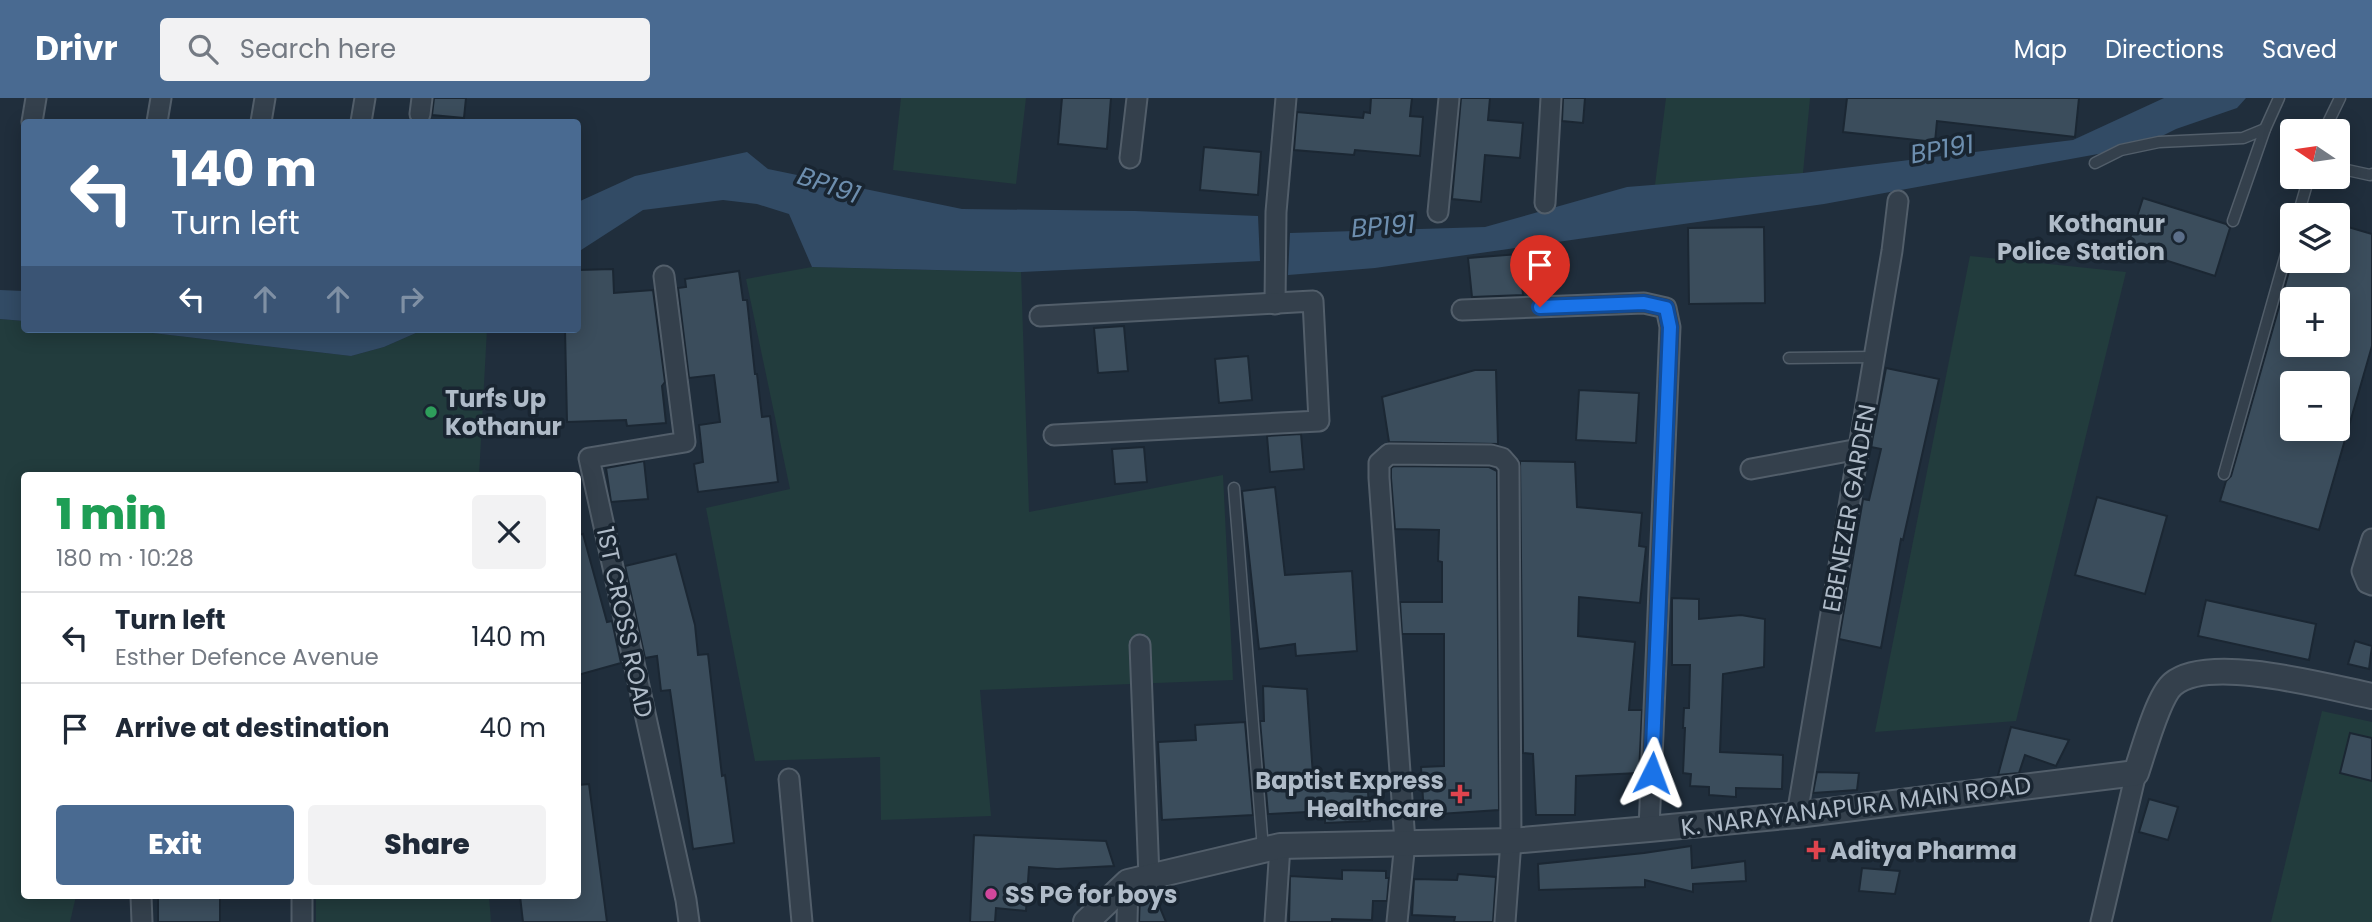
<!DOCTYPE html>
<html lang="en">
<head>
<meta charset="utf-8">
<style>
  :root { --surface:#fff; --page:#f2f2f3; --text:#1f2937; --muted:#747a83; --line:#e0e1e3; --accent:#496a91 }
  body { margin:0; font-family:Poppins,sans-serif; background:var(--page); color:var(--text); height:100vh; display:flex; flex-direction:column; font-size:26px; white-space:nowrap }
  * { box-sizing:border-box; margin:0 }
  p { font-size:23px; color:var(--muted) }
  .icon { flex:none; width:38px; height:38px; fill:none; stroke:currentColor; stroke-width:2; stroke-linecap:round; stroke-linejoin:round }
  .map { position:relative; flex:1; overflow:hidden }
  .sheet { position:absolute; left:21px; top:374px; width:560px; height:427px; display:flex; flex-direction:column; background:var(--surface); border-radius:7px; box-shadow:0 4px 18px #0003 }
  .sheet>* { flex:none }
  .guide { position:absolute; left:21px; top:21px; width:560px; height:214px; border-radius:7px; box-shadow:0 4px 18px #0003; background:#496a91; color:#fff; overflow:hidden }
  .needle { width:46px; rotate:283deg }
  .fabs { position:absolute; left:2280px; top:21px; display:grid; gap:14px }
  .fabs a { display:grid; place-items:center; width:70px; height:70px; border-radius:7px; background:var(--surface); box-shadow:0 4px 18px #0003; font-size:35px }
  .pin { position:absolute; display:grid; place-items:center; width:60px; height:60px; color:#fff; margin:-72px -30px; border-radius:50% 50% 50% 0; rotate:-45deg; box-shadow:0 0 7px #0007 }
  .pin .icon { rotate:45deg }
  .me { position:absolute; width:77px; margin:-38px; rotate:3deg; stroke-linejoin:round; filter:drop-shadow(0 0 5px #0008) }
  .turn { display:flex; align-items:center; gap:24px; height:147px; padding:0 35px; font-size:32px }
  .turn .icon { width:91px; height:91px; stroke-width:2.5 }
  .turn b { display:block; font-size:49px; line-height:60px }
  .lanes { display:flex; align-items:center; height:66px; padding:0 35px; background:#0003; justify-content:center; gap:35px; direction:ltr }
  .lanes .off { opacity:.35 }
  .round { display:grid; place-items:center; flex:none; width:74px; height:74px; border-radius:7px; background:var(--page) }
  .headline { display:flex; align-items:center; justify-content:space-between; height:119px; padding:0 35px }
  h1 { font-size:42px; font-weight:800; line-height:52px; color:#1e9e55 }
  .primary-button { display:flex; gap:14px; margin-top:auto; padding:14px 35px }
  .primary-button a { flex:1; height:80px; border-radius:7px; background:var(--accent); color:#fff; font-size:28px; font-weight:800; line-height:80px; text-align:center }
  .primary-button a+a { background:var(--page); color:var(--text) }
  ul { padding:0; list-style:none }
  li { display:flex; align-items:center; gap:21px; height:91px; padding:0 35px; border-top:2px solid var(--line) }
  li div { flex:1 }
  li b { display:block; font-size:26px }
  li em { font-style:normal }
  header { display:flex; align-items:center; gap:42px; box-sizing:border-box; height:98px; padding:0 35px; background:var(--accent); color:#fff }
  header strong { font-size:33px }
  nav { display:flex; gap:38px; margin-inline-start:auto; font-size:24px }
  .search { width:490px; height:63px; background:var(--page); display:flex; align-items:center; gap:18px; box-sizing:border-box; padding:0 24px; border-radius:7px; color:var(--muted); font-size:26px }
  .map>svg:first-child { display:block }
  .green { fill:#223c3d }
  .water { fill:#324b65 }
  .building { fill:#3b4d5c; stroke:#1b2733; stroke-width:2; fill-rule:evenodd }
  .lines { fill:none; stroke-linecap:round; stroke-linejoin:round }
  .service-casing { stroke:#525e6a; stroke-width:13 }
  .minor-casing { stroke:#525e6a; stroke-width:23 }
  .tertiary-casing { stroke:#525e6a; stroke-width:28 }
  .service { stroke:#34404c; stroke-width:10 }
  .minor { stroke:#34404c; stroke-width:19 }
  .tertiary { stroke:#34404c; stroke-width:24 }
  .route-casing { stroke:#114b97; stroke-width:18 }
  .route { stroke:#1a73e8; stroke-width:12 }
  .service-dot { fill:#5c6f8a; stroke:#192531; stroke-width:2.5 }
  .leisure-dot { fill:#2e9e5b; stroke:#192531; stroke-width:2.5 }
  .health-dot { fill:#e0444e; stroke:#192531; stroke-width:2.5 }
  .hotel-dot { fill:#d1479c; stroke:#192531; stroke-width:2.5 }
  .labels { text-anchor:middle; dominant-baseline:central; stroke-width:7; stroke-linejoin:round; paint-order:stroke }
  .poi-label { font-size:24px; font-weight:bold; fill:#afbbc8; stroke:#192531; text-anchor:start }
  .street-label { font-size:24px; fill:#afbbc8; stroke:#192531 }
  .water-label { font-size:26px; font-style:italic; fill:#6d8eae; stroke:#192531 }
</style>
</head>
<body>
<header>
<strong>Drivr</strong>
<div class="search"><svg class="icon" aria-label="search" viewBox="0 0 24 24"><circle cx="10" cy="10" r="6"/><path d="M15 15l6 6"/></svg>Search here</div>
<nav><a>Map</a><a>Directions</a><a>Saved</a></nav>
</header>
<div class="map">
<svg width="2372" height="824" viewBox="0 0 2372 824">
  <rect width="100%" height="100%" fill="#202e3c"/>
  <!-- green -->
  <g class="green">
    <polygon points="901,0 1026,0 1016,86 893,72"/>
    <polygon points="1666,0 1810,0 1803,75 1655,87"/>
    <polygon points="1970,158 2126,174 2016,623 1875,634"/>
    <polygon points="812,169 1021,174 1029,414 1223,377 1233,582 980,592 991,718 881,722 880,659 755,663 706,410 790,391 746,181"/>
    <polygon points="0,221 24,223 24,231 118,231 351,258 384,249 425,231 487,231 479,378 24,378 24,798 76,798 70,824 0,824"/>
    <polygon points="2322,613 2372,624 2372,824 2271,824"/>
    <polygon points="316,798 489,798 491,824 316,824"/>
  </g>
  <!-- water -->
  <g class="water">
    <polygon points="2164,0 2246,0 2237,10 2176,31 2142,48 1824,106 1375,170 1288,177 1290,135 1485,129 1627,89 1803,75 2073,42"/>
    <polygon points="747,54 768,71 962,111 1135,113 1258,118 1260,163 1021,174 812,169 789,116 757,106 723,102 643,112 578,154 578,104 635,78"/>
    <polygon points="0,192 24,193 24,223 0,221"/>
    <polygon points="118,231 425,231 384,249 351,258"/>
  </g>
  <!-- building -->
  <g class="building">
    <polygon points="434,0 466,0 464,20 432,17"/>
    <polygon points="1062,0 1111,0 1107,51 1058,46"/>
    <polygon points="1371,0 1412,0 1410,18 1423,19 1420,58 1355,52 1354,57 1294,52 1297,14 1363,20 1364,14 1370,15"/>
    <polygon points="1461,0 1490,0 1488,22 1523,25 1520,60 1485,57 1481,104 1452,101"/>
    <polygon points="1563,0 1585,0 1583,25 1562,23"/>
    <polygon points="1847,0 2079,0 2075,39 1937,23 1935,44 1843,34"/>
    <polygon points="1204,49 1261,54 1258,97 1200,92"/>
    <polygon points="2143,100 2226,126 2230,130 2215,178 2127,150"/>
    <path d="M2338,126L2372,136V248L2319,432L2220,403L2226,383L2231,378L2292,163H2338ZM2292,201H2338V247H2292ZM2292,285H2338V331H2292Z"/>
    <polygon points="1764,129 1765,205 1689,206 1688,130"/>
    <polygon points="1519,156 1523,197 1472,199 1468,160"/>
    <polygon points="613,171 614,195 653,192 665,284 662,288 666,325 627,328 626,322 567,324 565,231 578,231 578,172"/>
    <polygon points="739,173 743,202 747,202 755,276 757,276 762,319 770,318 778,384 698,394 694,366 703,364 699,327 720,324 714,277 689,280 678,190 686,189 685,181"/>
    <polygon points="1124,228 1128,273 1098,275 1094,230"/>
    <polygon points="1248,258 1252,302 1219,305 1215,261"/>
    <polygon points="1886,270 1939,281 1903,442 1901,441 1881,550 1839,541 1863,401 1869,402 1881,351 1871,349"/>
    <polygon points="1475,272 1496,272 1498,346 1389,344 1382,299"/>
    <polygon points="1579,292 1639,295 1636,345 1576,342"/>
    <polygon points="1301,336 1304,371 1270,374 1267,338"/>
    <polygon points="1144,349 1147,384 1115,386 1112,351"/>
    <polygon points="644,363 648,401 611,404 606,370"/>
    <polygon points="1520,363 1575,364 1577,409 1642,415 1639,448 1646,449 1640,505 1579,499 1578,538 1635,544 1629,612 1642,612 1639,675 1576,678 1575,717 1536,717 1533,656 1523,655"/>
    <polygon points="1394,368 1489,369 1497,373 1499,712 1424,717 1421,669 1444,668 1444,536 1402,536 1400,504 1442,504 1442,464 1438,463 1439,432 1395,431 1391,380 1391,370"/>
    <polygon points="1275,389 1285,477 1352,473 1357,553 1296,558 1295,546 1259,551 1242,393"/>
    <polygon points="2097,399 2167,418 2145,496 2075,477"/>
    <polygon points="583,436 607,524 612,523 621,565 578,577 578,437"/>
    <polygon points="676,456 695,527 698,557 708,556 722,678 725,677 734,745 693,751 670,592 661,593 657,558 645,560 625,468"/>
    <polygon points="1672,500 1699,501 1699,521 1741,517 1765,521 1764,569 1723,576 1720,654 1783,657 1782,691 1736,690 1736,699 1709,697 1709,689 1690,688 1691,676 1683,675 1685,630 1683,630 1684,610 1689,610 1690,567 1672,567"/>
    <polygon points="2206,502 2316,526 2309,562 2198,538"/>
    <polygon points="2355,543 2372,548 2369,571 2348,566"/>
    <polygon points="1263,588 1307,591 1314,692 1368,694 1370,723 1325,725 1325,713 1268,716 1260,623 1264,623"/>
    <polygon points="1245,624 1253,717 1162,722 1158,644 1196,642 1195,627"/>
    <polygon points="2011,629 2069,642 2056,668 2025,657 2019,675 1998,677"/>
    <polygon points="2350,635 2372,640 2372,683 2340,675"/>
    <polygon points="1817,674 1859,675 1857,692 1813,695"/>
    <polygon points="589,686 607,824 523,824 520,798 578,798 578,687"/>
    <polygon points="2149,701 2178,709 2168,742 2139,734"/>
    <polygon points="974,737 1106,743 1114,768 1057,771 1029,769 1026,813 996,810 995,824 970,824"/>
    <polygon points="1691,748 1692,770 1745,763 1746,783 1693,786 1693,794 1645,782 1645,789 1539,792 1538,766 1644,755"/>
    <polygon points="1862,770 1900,773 1895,796 1859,793"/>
    <polygon points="1342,772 1386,773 1386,780 1389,780 1387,803 1373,803 1372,822 1332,821 1332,824 1289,824 1290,778 1342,781"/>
    <polygon points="1458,776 1496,779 1493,824 1454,824 1455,819 1412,817 1414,781 1457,782"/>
    <polygon points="1153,793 1166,824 1139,824 1140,796"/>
    <rect x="158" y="798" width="62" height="26"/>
  </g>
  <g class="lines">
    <!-- service casing -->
    <g class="service-casing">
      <g id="service">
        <polyline points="2324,33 2340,0"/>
        <polyline points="2095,65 2121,52 2159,44 2243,40 2265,31"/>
        <polyline points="2338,70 2370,77 2372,76"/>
        <polyline points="2298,117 2309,79"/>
        <polyline points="2233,123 2265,31 2279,0"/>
        <polyline points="1789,260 1874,259"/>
        <polyline points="2224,376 2292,135"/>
        <polyline points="1234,390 1263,751"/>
      </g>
    </g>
    <!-- minor casing -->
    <g class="minor-casing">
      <g id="minor">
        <polyline points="420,16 422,0"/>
        <polyline points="32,24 36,0"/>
        <polyline points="157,24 161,0"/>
        <polyline points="261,24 265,0"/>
        <polyline points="361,24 365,0"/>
        <polyline points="1130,60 1137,0"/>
        <polyline points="1545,105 1551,0"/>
        <polyline points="1438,114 1449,0"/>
        <polyline points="664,178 685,344 589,360 686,802 689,824"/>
        <polyline points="1275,206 1276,114 1286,0"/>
        <polyline points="1462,212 1644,205 1666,210 1670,229 1649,731"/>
        <polyline points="1040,218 1313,203 1319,323 1054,337"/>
        <polyline points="1751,371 1859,351"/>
        <polyline points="2372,441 2362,473 2367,485 2372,487"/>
        <polyline points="1140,547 1149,779"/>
        <polyline points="789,681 802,824"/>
        <polyline points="1797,717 1892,153 1898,103"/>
        <polyline points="141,798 142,824"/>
        <polyline points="302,798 302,824"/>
        <polyline points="1127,824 1128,784"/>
        <polyline points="1275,824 1280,748"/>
        <polyline points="1397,824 1405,744 1379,380 1379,365 1389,356 1491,357 1502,360 1509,368 1511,743 1505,824"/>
        <polyline points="2101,824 2136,675"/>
      </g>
    </g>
    <!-- tertiary casing -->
    <g class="tertiary-casing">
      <path id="tertiary" d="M1086,824L1128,784L1280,748L1511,743L1649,731L1797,717L2136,675C2143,655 2158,598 2173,586C2209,556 2328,589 2372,598"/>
    </g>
    <!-- service -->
    <use href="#service" class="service"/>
    <!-- minor -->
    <use href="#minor" class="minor"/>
    <!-- tertiary -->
    <use href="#tertiary" class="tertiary"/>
  </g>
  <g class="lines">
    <!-- route casing -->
    <g class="route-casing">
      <polyline id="route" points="1540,209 1644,205 1666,210 1670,229 1652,675"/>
    </g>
    <!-- route -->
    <use href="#route" class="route"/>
  </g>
  <!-- markers -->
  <circle class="service-dot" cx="2179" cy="139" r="7"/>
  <circle class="leisure-dot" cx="431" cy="314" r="7"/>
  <g class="health-dot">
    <path d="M1456.5 685.5h7v7h7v7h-7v7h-7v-7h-7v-7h7z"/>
    <path d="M1812.5 741.5h7v7h7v7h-7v7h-7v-7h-7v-7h7z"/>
  </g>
  <circle class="hotel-dot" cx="991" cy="796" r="7"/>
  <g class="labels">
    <!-- poi labels -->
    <g class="poi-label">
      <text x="2165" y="125" text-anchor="end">Kothanur<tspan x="2165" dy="28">Police Station</tspan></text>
      <text x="445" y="300">Turfs Up<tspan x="445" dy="28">Kothanur</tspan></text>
      <text x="1444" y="682" text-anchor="end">Baptist Express<tspan x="1444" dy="28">Healthcare</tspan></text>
      <text x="1830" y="752">Aditya Pharma</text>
      <text x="1005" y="796">SS PG for boys</text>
    </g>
    <!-- street labels -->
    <g class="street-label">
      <text transform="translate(1849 410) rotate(-80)">EBENEZER GARDEN</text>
      <text transform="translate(625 524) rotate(78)">1ST CROSS ROAD</text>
      <text transform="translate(1856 708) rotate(-7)">K. NARAYANAPURA MAIN ROAD</text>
    </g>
    <!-- water labels -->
    <g class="water-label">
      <text transform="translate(1942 51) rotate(-10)">BP191</text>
      <text transform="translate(829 87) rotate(19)">BP191</text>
      <text transform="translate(1383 128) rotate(-4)">BP191</text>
    </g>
  </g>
</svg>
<div class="fabs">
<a><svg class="needle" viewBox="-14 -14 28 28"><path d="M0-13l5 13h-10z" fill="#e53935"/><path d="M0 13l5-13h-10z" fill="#747a83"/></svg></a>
<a><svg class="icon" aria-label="layers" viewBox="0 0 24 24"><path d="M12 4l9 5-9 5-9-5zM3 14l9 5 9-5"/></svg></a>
<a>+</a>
<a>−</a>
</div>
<div class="pin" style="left:1540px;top:209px;background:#d93025"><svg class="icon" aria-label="arrive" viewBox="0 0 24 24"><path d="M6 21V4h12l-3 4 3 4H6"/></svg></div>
<svg class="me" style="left:1652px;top:675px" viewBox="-20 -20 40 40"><path d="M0-17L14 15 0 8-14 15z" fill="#1a73e8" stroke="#fff" stroke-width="4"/></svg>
<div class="guide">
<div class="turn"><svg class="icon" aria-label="left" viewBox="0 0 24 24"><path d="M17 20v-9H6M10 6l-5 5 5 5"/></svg><div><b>140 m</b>Turn left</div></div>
<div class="lanes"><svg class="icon" aria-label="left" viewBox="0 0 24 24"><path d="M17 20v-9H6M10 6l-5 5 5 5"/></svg><svg class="icon off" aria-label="ahead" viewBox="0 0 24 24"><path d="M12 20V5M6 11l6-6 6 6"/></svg><svg class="icon off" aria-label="ahead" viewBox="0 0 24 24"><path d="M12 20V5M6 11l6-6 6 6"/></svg><svg class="icon off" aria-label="right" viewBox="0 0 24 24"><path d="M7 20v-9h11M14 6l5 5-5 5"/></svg></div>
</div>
<section class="sheet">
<div class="headline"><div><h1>1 min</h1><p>180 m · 10:28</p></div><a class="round"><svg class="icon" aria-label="close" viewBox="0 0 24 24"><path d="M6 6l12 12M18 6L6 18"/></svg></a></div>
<ul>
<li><svg class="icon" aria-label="left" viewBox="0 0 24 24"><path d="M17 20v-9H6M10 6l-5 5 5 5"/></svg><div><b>Turn left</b><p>Esther Defence Avenue</p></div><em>140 m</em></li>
<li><svg class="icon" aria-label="arrive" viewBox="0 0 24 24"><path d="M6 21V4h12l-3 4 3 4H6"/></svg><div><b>Arrive at destination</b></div><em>40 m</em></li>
</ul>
<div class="primary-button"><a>Exit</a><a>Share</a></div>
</section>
</div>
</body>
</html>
